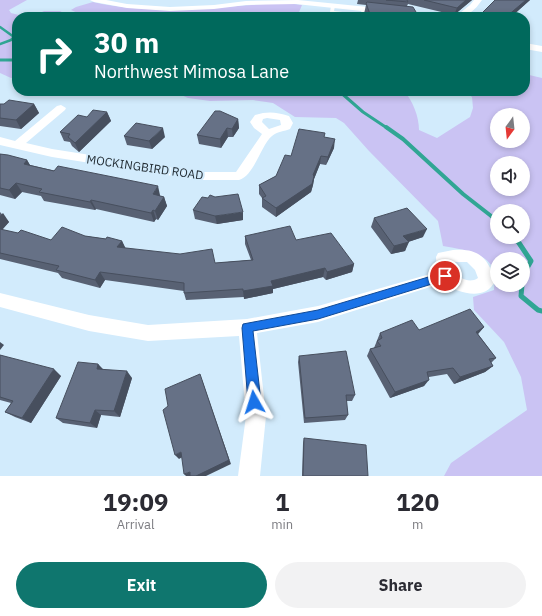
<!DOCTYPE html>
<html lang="en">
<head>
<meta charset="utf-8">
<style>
  :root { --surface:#fff; --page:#f2f2f3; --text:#2b2b33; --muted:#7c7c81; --accent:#0f766e }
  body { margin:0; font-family:"IBM Plex Sans",sans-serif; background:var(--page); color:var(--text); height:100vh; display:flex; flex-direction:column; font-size:15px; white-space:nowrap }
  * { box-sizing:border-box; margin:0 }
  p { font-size:13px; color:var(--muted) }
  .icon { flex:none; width:22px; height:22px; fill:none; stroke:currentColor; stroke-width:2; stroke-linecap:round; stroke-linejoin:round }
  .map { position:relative; height:476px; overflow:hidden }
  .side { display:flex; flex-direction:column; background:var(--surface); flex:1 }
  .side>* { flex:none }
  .banner { position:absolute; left:12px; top:12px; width:518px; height:84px; border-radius:16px; box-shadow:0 2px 6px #0003; background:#00695c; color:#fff; overflow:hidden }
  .needle { width:26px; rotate:195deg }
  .tools { position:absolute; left:490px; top:108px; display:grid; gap:8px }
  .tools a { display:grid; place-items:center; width:40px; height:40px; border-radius:50%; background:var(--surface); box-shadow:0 2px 6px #0003; font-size:20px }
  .pin { position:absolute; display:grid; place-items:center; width:34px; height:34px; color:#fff; margin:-17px; border:2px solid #fff; border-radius:50%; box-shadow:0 1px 4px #0007 }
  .me { position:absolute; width:44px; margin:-22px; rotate:354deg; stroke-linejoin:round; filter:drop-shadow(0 0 3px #0008) }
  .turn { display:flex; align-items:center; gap:14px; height:84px; padding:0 16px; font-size:18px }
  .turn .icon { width:52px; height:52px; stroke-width:2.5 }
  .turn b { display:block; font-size:28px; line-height:34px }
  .eta { display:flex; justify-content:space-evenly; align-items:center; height:68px; text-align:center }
  .eta b { font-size:24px; font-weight:800; line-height:28px }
  .action { display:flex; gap:8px; margin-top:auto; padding:8px 16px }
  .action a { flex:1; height:46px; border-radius:24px; background:var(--accent); color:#fff; font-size:16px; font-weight:800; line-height:46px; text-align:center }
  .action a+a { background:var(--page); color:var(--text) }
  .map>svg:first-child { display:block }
  .green { fill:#cac3f3; fill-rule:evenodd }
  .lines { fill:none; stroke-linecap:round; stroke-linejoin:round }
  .stream-far3 { stroke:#30a694; stroke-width:2.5 }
  .stream-far2 { stroke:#30a694; stroke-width:3 }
  .stream-far1 { stroke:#30a694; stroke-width:4 }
  .stream { stroke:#30a694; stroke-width:5 }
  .lane { fill:#fff; fill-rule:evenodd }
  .street { fill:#fff; fill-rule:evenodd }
  .wall { fill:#586173 }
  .shaded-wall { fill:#474f5e }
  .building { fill:#667186; stroke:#474f5e }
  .route { fill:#1a73e8; stroke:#114b97 }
  .labels { text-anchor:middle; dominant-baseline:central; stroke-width:4; stroke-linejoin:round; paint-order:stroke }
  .street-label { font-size:12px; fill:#242e35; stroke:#d2ebfc }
</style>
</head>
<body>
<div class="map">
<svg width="542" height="476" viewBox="0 0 542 476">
  <rect width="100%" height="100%" fill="#d2ebfc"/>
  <!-- green -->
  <g class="green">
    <polygon points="0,0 27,0 9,10 11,13 23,16 36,15 44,11 60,11 71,17 17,17 17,78 11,78 0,73"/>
    <path d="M93,2C155,16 221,6 285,3L302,5L297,17H81L82,15L71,10L76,7Z"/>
    <path d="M525,74L542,78V476H444L451,463L527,410L521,377L504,342L474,310L473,297L494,290C494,285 496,276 494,271C488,252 460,249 443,246L438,221L369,151L344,123L336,118L295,117L273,103L253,100L210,101L188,98L179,94L165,93L158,91H404C413,101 419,117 419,130L437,138L470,117L473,108L472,97L465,91H525ZM497,115H523V141H497ZM497,163H523V189H497ZM497,211H523V237H497ZM497,259H523V285H497Z"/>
  </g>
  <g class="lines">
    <!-- stream-far3 -->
    <polyline class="stream-far3" points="0,27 14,37 11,40 0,44"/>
    <!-- stream-far2 -->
    <g class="stream-far2">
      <polyline points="0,60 17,60"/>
      <polyline points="339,91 363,112 387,128"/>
    </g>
    <!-- stream-far1 -->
    <polyline class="stream-far1" points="386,127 403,139 463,194 495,219"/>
    <!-- stream -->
    <g class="stream">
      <polyline points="494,218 497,220"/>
      <polyline points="515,237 531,261 523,275"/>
      <polyline points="522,285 521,296 538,310 542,311"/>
    </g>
    <!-- lane -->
    <polygon class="lane" points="333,5 335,6 334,11 360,14 363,8 366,9 361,16 332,13 330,12 331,6"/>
    <!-- street -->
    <g class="street">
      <polygon points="90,0 106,0 127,4 170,7 214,5 246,1 298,0 408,11 432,15 436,17 418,17 296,4 246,5 214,9 170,11 127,8 94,2"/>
      <path d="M474,0H482C475,10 468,17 455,17L470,5Z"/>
      <polygon points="525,43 542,46 542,52 525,49"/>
      <path d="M61,105L66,108L65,110L26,143L52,149L199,172H236L262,134L254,128L250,122L255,115C268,111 276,112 289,116L293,123L290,129C285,131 276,132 272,136C261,145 254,176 239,180H199L52,157L0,145V137L15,141L57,106ZM267,118L280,120L281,125L269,129L262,122L263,119Z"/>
      <path d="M453,250C478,248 488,257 495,281C485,302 458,293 443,283L318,322L257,333L266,416L260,476H238L246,416L239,336L148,341L89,331L0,307V293L89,315L148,325L247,319L318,306L437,272L436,257L438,253ZM453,262H467L475,270L478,278C469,284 461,278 453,273Z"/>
    </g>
  </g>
  <!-- wall -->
  <g class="wall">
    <polygon points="358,0 472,0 454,15 408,4 407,6 419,17 365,17 364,14 366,5 357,4"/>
    <polygon points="495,0 530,0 511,17 480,17 481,14"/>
    <polygon points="0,104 34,104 39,113 21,129 0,126"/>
    <polygon points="107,112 111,121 79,152 72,146 70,142 64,141 60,132 87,117"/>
    <polygon points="238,119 239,128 233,137 228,137 221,148 199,144 197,135"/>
    <polygon points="124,136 165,137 152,149 127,145"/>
    <polygon points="324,137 334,148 326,165 320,164 314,179 313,185 311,192 276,217 262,207 262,198 259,194 259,185 276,176 291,156"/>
    <polygon points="0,154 27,160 30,165 160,195 160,196 164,197 167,206 158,220 156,219 154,222 96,209 95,210 44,201 41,196 22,192 15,199 0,195"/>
    <polygon points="193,210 243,220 217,224 195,219"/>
    <polygon points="0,212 9,222 2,230 51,240 85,236 122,241 125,248 215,263 251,260 245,244 245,236 296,240 354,264 352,272 326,280 323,277 273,289 273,293 244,299 244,297 186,300 184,293 184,291 105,280 100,288 62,278 58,273 0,259"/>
    <polygon points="374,218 423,237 408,242 405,251 391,254 371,227"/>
    <polygon points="484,327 478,334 496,358 491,363 493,366 485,372 454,384 447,374 429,377 424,386 390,398 367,356 370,349 374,348 380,333 419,330"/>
    <polygon points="0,355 61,376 31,423 15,417 5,412 11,403 0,400"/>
    <polygon points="299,356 355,395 352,401 346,401 348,415 345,420 304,423 298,362"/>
    <polygon points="98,364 103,369 132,378 120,417 101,415 97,428 63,423 56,418"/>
    <polygon points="304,438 368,476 302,476 303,443"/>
  </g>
  <!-- shaded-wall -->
  <g class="shaded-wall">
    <polygon points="466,0 472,0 454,15 457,8"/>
    <polygon points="526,0 530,0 511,17 506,17"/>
    <polygon points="34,104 39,113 21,129 16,120"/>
    <polygon points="107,112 111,121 79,152 75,143"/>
    <polygon points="238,119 239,128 233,137 232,129"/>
    <polygon points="163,128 165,137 152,149 149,141"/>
    <polygon points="227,128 228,137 221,148 220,139"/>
    <polygon points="335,139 334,148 326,165 328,157"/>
    <polygon points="321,156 320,164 314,179 313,185 311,192 276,217 276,208 313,175"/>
    <polygon points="27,160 32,169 24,164"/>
    <polygon points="16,183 22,192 15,199 9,190"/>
    <polygon points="158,186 160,195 155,203 153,194"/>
    <polygon points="164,197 167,206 158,220 155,211"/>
    <polygon points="91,200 96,209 95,210 90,202"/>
    <polygon points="153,210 156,219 154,222 151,213"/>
    <polygon points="243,212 243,220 217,224 215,216"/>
    <polygon points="3,213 9,222 0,232 0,216"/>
    <polygon points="427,229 423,237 399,245 403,236"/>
    <polygon points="122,241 126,249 117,247"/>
    <polygon points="409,242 405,251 391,254 394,246"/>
    <polygon points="354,264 352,272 326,280 327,272"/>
    <polygon points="325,268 323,277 273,289 273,293 244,299 243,291 271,281"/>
    <polygon points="100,272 105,280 100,288 95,280"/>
    <polygon points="484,327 477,335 476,332"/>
    <polygon points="0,342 4,345 0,350"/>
    <polygon points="98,364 104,371 97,369"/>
    <polygon points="493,366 485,372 454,384 460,377"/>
    <polygon points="54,369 61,376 31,423 22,418"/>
    <polygon points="127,371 132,378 120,417 114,411"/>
    <polygon points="202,380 231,464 206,476 196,476"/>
    <polygon points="429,380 424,386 390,398 395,392"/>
    <polygon points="95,410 101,415 97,428 90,423"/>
    <polygon points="181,452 184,456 179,459 175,455"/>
    <polygon points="190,472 191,476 186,476 184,474"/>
  </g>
  <!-- building -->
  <g class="building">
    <polygon points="386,0 407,0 408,2"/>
    <polygon points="424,0 466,0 457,8"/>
    <polygon points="495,0 526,0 506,17 494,17 481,14"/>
    <polygon points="367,2 413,7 419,17 371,17 366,3"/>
    <polygon points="9,100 34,104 16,120 0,118 0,104 4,104"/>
    <polygon points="93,110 107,112 75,143 68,137 70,134 60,132 78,115 87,117"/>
    <polygon points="215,111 220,111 238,119 232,129 227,128 220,139 197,135"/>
    <polygon points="136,123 163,128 149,141 124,136"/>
    <polygon points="299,129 325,133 324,137 335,139 328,157 321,156 313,175 314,176 312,184 276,208 262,198 266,196 259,185 276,176 285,155 291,156"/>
    <polygon points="0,154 8,155 27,160 24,164 54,171 58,166 158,186 153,194 164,197 155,211 153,210 151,213 91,200 90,202 39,192 42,189 16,183 9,190 0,188"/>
    <polygon points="238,194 243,212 215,216 193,210 202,197 208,198 210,195 215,197"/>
    <polygon points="407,208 427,229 403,236 409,242 394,246 374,218"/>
    <polygon points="290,226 296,240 331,233 354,264 327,272 325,268 271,281 273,286 243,291 243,289 184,293 184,283 100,272 95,280 56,270 59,266 0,253 0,229 18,233 21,230 51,240 62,227 85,236 106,239 107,237 122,241 117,247 180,254 212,249 215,263 253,260 245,236"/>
    <polygon points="470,309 484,327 476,332 496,358 489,359 493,366 460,377 453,368 427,372 429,380 395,392 370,349 381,346 377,341 382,338 380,333 412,320 419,330"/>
    <polygon points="346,351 355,395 346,395 348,415 305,418 299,356"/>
    <polygon points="0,355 54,369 22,418 5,412 13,401 0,397"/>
    <polygon points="78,362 98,364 97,369 127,371 114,411 95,410 90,423 56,418"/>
    <polygon points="200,374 229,460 196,476 190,476 190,472 184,474 181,452 175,455 163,410 168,406 165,389"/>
    <polygon points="304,438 366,445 368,476 303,476"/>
  </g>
  <!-- route -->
  <polygon class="route" points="445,272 448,273 450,276 448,279 445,280 318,319 253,331 261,402 259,406 254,408 250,406 248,402 242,328 243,324 318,310"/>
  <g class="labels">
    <!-- street labels -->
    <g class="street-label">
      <text transform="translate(145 167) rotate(8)">MOCKINGBIRD ROAD</text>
    </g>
  </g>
</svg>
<div class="tools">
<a><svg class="needle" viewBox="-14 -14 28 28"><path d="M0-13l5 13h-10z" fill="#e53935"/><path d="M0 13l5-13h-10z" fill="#7c7c81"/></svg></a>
<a><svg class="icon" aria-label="sound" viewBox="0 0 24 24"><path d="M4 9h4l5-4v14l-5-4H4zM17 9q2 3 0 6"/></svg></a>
<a><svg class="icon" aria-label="search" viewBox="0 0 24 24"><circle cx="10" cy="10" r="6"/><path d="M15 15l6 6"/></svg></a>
<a><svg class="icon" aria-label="layers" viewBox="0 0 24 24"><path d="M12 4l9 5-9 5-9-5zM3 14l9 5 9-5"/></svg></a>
</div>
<div class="pin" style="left:445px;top:276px;background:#d93025"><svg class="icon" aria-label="arrive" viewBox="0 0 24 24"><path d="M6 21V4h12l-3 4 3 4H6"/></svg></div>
<svg class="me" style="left:254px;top:402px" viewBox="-20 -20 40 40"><path d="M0-17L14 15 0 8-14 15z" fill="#1a73e8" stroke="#fff" stroke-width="4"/></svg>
<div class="banner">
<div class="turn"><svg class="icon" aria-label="right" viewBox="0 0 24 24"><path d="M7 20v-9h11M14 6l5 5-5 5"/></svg><div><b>30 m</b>Northwest Mimosa Lane</div></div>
</div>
</div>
<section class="side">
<div class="eta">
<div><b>19:09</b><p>Arrival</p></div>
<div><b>1</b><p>min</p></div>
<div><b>120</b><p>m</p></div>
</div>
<div class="action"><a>Exit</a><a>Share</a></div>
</section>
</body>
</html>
